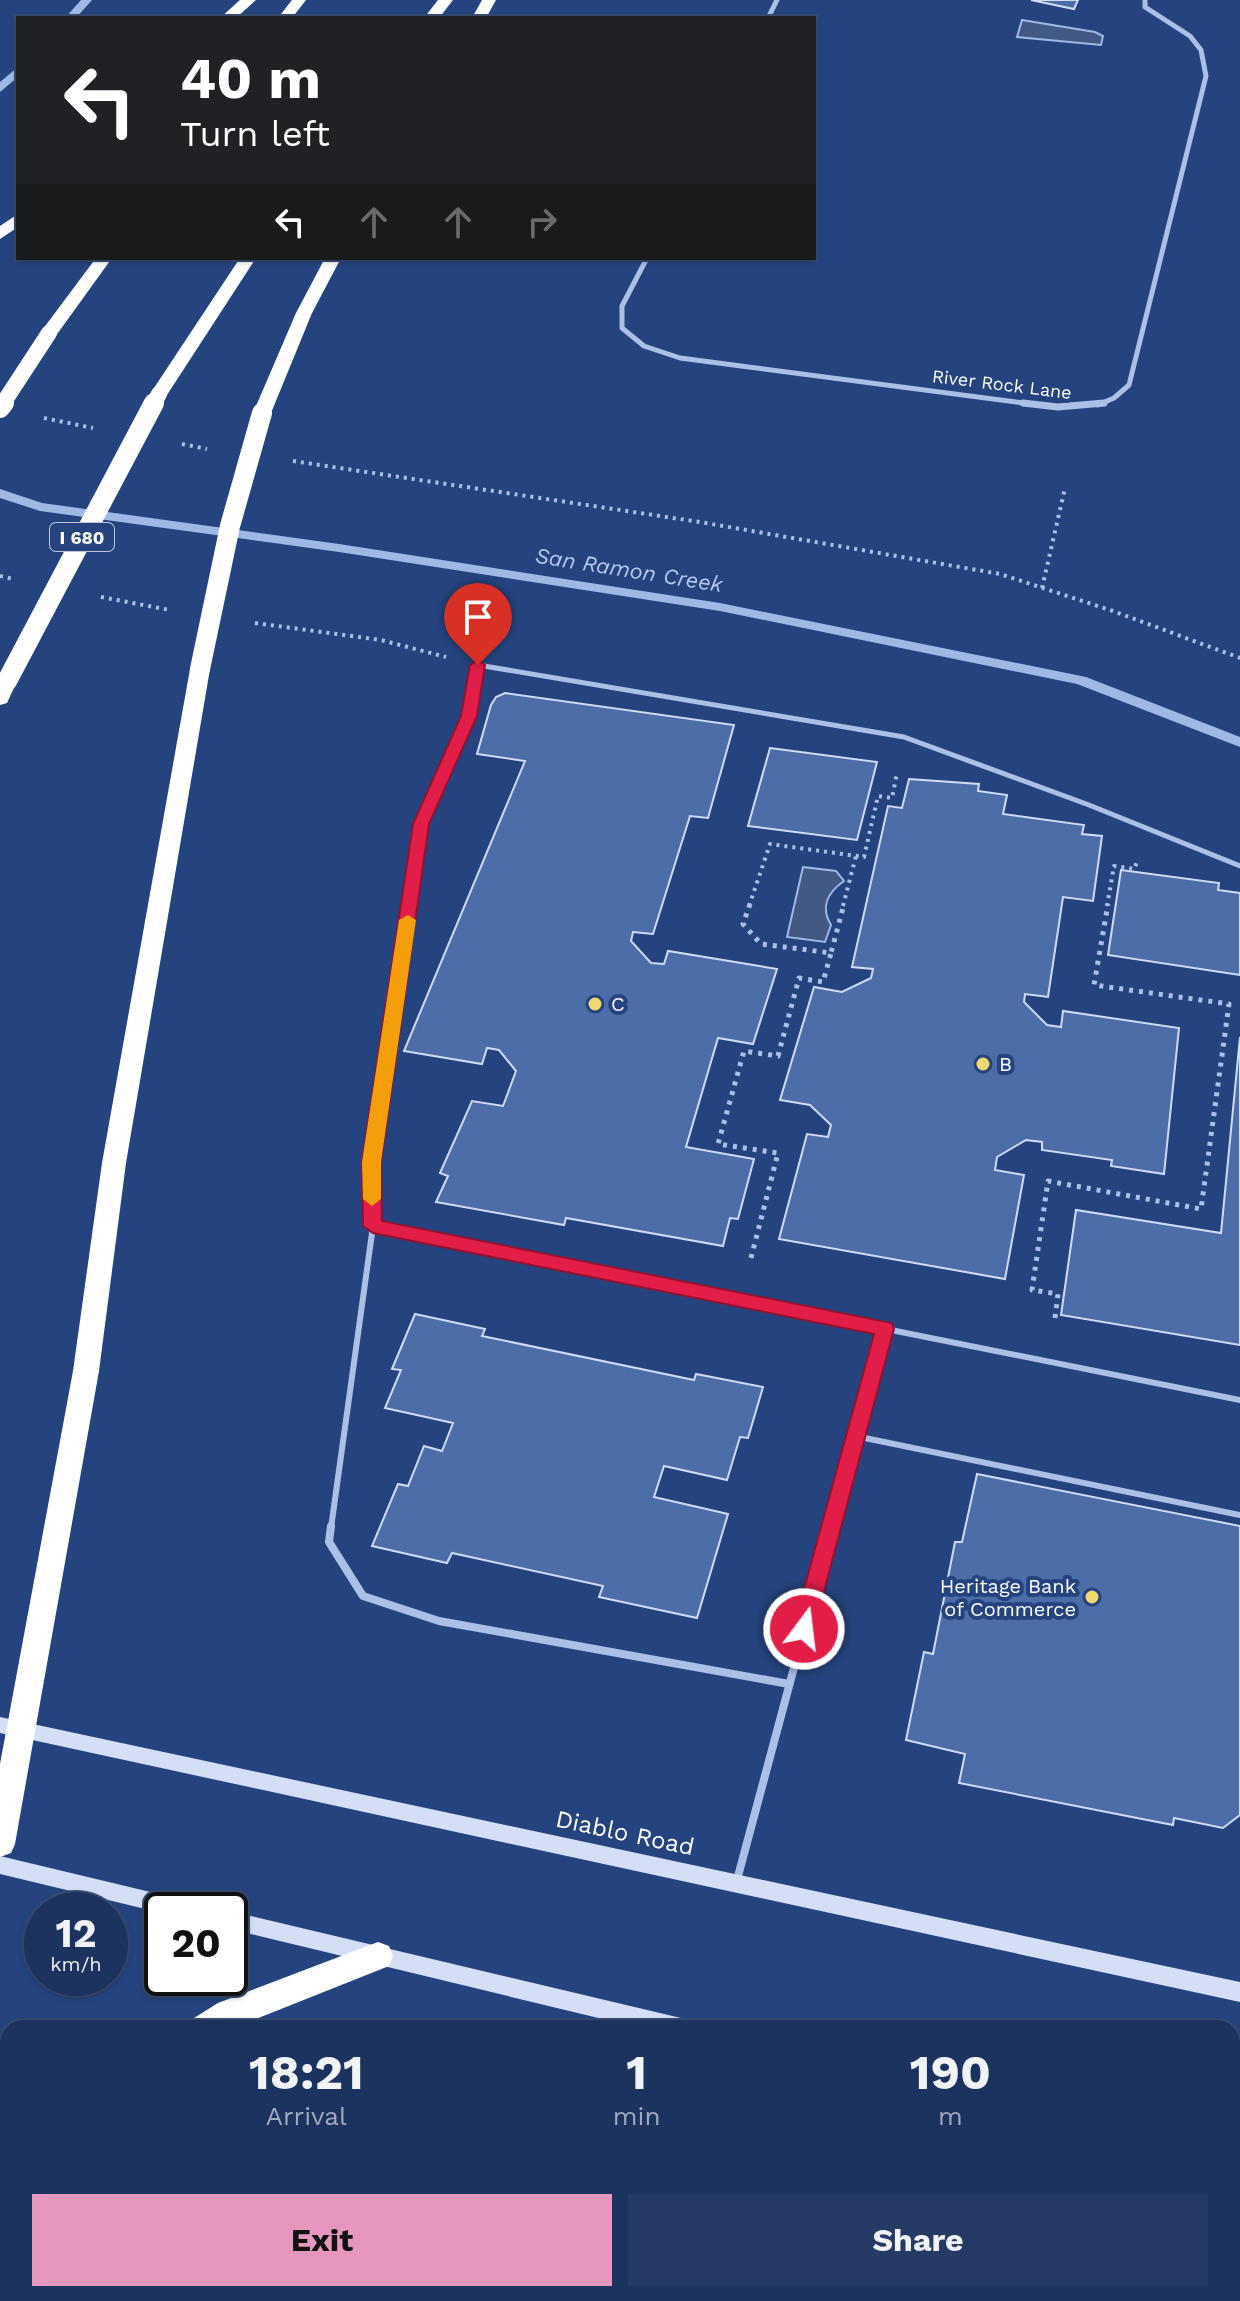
<!DOCTYPE html>
<html lang="en">
<head>
<meta charset="utf-8">
<style>
  :root { --surface:#1c335f; --page:#253b65; --text:#f1f3f6; --muted:#a0aabd; --line:#3a4e74; --accent:#e797bd }
  body { margin:0; font-family:"Work Sans",sans-serif; background:var(--page); color:var(--text); height:100vh; display:flex; flex-direction:column; font-size:30px; white-space:nowrap }
  * { box-sizing:border-box; margin:0 }
  p { font-size:26px; color:var(--muted) }
  .icon { flex:none; width:44px; height:44px; fill:none; stroke:currentColor; stroke-width:2; stroke-linecap:round; stroke-linejoin:round }
  .map { position:relative; flex:1; overflow:hidden }
  .sheet { position:absolute; left:0px; top:2020px; width:1240px; height:282px; display:flex; flex-direction:column; background:var(--surface); border-radius:24px 24px 0 0; box-shadow:0 2px 6px #0004,0 0 0 2px var(--line) }
  .sheet>* { flex:none }
  .hud { position:absolute; left:16px; top:16px; width:800px; height:244px; border-radius:0px; box-shadow:0 2px 6px #0004,0 0 0 2px var(--line); background:#202124; color:#fff; overflow:hidden }
  .speed { position:absolute; left:24px; top:1892px; display:flex; gap:16px; font-size:40px; font-weight:700; text-align:center }
  .speed>* { display:grid; place-content:center; width:104px; height:104px; border-radius:50%; background:var(--surface); box-shadow:0 2px 6px #0004,0 0 0 2px var(--line); line-height:1 }
  .speed small { font-size:20px; font-weight:400 }
  .speed .limit { border:4px solid #111; border-radius:12px; background:#fff; color:#111 }
  .pin { position:absolute; display:grid; place-items:center; width:68px; height:68px; color:#fff; margin:-82px -34px; border-radius:50% 50% 50% 0; rotate:-45deg; box-shadow:0 0 8px #0007 }
  .pin .icon { rotate:45deg }
  .me { position:absolute; width:88px; margin:-44px; rotate:15deg; stroke-linejoin:round; filter:drop-shadow(0 0 6px #0008) }
  .turn { display:flex; align-items:center; gap:28px; height:168px; padding:0 32px; font-size:36px }
  .turn .icon { width:104px; height:104px; stroke-width:2.5 }
  .turn b { display:block; font-size:56px; line-height:68px }
  .lanes { display:flex; align-items:center; height:76px; padding:0 32px; background:#0003; justify-content:center; gap:40px; direction:ltr }
  .lanes .off { opacity:.35 }
  .eta { display:flex; justify-content:space-evenly; align-items:center; height:136px; text-align:center }
  .eta b { font-size:48px; font-weight:700; line-height:56px }
  .primary-button { display:flex; gap:16px; margin-top:auto; padding:16px 32px }
  .primary-button a { flex:1; height:92px; border-radius:0px; background:var(--accent); color:#111; font-size:32px; font-weight:700; line-height:92px; text-align:center }
  .primary-button a+a { background:var(--page); color:var(--text) }
  .map>svg:first-child { display:block }
  .water { fill:#425984; stroke:#9fb9e7; stroke-width:2 }
  .lines { fill:none; stroke-linecap:round; stroke-linejoin:round }
  .stream { fill:#9fb9e7; fill-rule:evenodd }
  .building { fill:#4d6da8; stroke:#cedcf5; stroke-width:2 }
  .path-far1 { stroke:#abc0e6; stroke-width:4; stroke-dasharray:3 5; stroke-linecap:butt }
  .path { stroke:#abc0e6; stroke-width:5; stroke-dasharray:4 6; stroke-linecap:butt }
  .lane-far2 { stroke:#abc0e6; stroke-width:5 }
  .lane-far1 { stroke:#abc0e6; stroke-width:6 }
  .lane { stroke:#abc0e6; stroke-width:8 }
  .street-far1 { stroke:#abc0e6; stroke-width:5 }
  .street { stroke:#abc0e6; stroke-width:7 }
  .secondary { fill:#d4dff5; fill-rule:evenodd }
  .highway { fill:#fff; fill-rule:evenodd }
  .highway-bridge-far1 { stroke:#fff; stroke-width:16 }
  .highway-bridge { stroke:#fff; stroke-width:20 }
  .route { fill:#e11d48; stroke:#92132f; stroke-width:2 }
  .slow { fill:#f59e0b }
  .poi-dot { fill:#f0d76f; stroke:#25447f; stroke-width:3 }
  .labels { text-anchor:middle; dominant-baseline:central; stroke-width:8; stroke-linejoin:round; paint-order:stroke }
  .far-street-label { font-size:18px; fill:#fff; stroke:#25447f }
  .shield { fill:#25447f; stroke:#bec7d9; stroke-width:2 }
  .shield-label { font-size:18px; font-weight:bold; fill:#fff }
  .poi-label { font-size:20px; fill:#fff; stroke:#25447f; text-anchor:start }
  .water-label { font-size:22px; font-style:italic; fill:#b6caee; stroke:#25447f }
  .near-street-label { font-size:24px; fill:#fff; stroke:#25447f }
</style>
</head>
<body>
<div class="map">
<svg width="1240" height="2301" viewBox="0 0 1240 2301">
  <rect width="100%" height="100%" fill="#25447f"/>
  <!-- water -->
  <g class="water">
    <polygon points="1022,20 1095,32 1103,36 1101,45 1017,37"/>
    <path d="M803,867L836,871L844,881C828,892 820,907 831,925L825,942L787,937Z"/>
  </g>
  <g class="lines">
    <!-- stream -->
    <g class="stream">
      <polygon points="81,0 92,0 76,18 65,18"/>
      <polygon points="18,67 18,77 0,92 0,82"/>
      <polygon points="0,489 42,503 339,544 720,603 1086,677 1240,737 1240,747 1077,684 720,611 339,552 40,511 0,498"/>
    </g>
  </g>
  <!-- building -->
  <g class="building">
    <polygon points="1031,0 1078,0 1074,9"/>
    <polygon points="505,693 734,725 708,818 690,816 653,934 633,932 631,941 651,963 664,964 668,951 777,969 753,1044 718,1038 686,1147 754,1159 738,1219 730,1218 723,1246 566,1218 564,1225 436,1202 448,1176 440,1173 472,1101 503,1106 516,1071 499,1050 487,1048 482,1064 404,1051 525,761 477,754 491,705 496,697"/>
    <polygon points="770,748 877,762 857,840 748,826"/>
    <polygon points="909,779 979,784 978,791 1007,795 1003,814 1084,825 1082,834 1102,836 1093,901 1063,897 1048,997 1025,994 1024,1002 1047,1025 1061,1027 1063,1011 1179,1028 1164,1174 1111,1166 1112,1160 1042,1150 1042,1142 1026,1140 997,1157 995,1170 1024,1175 1005,1279 779,1239 807,1134 828,1137 831,1125 810,1105 780,1100 814,987 842,992 871,978 873,969 852,967 888,806 902,808"/>
    <polygon points="1121,870 1219,883 1218,890 1240,893 1240,975 1108,955"/>
    <polygon points="1240,1037 1240,1345 1061,1315 1076,1210 1221,1233"/>
    <polygon points="415,1314 485,1329 482,1336 694,1380 696,1374 763,1387 748,1438 740,1437 727,1480 664,1466 654,1497 728,1514 697,1618 599,1597 603,1586 452,1553 447,1563 372,1546 398,1484 408,1486 424,1446 442,1451 453,1423 385,1408 401,1370 392,1369"/>
    <polygon points="977,1474 1240,1526 1240,1815 1223,1828 1174,1818 1173,1825 959,1783 965,1754 906,1740 924,1652 933,1654 955,1542 962,1542"/>
    <polygon points="389,2294 873,2294 872,2301 388,2301"/>
  </g>
  <g class="lines">
    <!-- path-far1 -->
    <g class="path-far1">
      <polyline points="44,418 93,428"/>
      <polyline points="182,444 207,449"/>
      <polyline points="293,461 700,522 1000,574 1113,611 1240,658"/>
      <polyline points="0,576 13,579"/>
      <polyline points="1042,588 1065,488"/>
      <polyline points="101,597 170,610"/>
      <polyline points="255,623 381,640 446,657"/>
      <polyline points="749,906 770,844 864,857 878,796 892,798 897,773"/>
      <polyline points="843,906 856,856"/>
      <polyline points="1107,906 1114,866 1134,869 1137,862"/>
    </g>
    <!-- path -->
    <g class="path">
      <polyline points="750,904 743,924 761,944 831,953 844,904"/>
      <polyline points="751,1258 778,1153 718,1144 744,1051 778,1056 799,978 823,982 831,953"/>
      <polyline points="1055,1318 1058,1294 1032,1290 1048,1181 1201,1209 1229,1004 1094,985 1108,904"/>
    </g>
    <!-- lane-far2 -->
    <polyline class="lane-far2" points="409,906 421,824 469,716 478,665 904,737 1089,805 1240,866"/>
    <!-- lane-far1 -->
    <g class="lane-far1">
      <polyline points="373,1226 1240,1400"/>
      <polyline points="855,1436 1240,1515"/>
      <polyline points="331,1528 373,1226 371,1162 409,904"/>
      <polyline points="831,1528 885,1329"/>
    </g>
    <!-- lane -->
    <g class="lane">
      <polyline points="331,1526 329,1542 363,1596 439,1621 789,1684"/>
      <polyline points="737,1880 832,1526"/>
      <polyline points="357,2301 359,2294"/>
      <polyline points="954,2301 955,2294"/>
    </g>
    <!-- street-far1 -->
    <g class="street-far1">
      <polyline points="768,18 777,0"/>
      <polyline points="647,258 622,306 622,328 644,346 680,358 1039,405"/>
      <polyline points="1098,405 1114,398 1129,385 1206,76 1201,50 1190,36 1145,7 1145,0"/>
    </g>
    <!-- street -->
    <polyline class="street" points="1023,403 1058,407 1104,403"/>
    <!-- secondary -->
    <g class="secondary">
      <polygon points="0,1717 1240,1982 1240,2002 0,1733"/>
      <polygon points="0,1856 188,1901 195,1903 198,1910 162,1910 162,1913 0,1874"/>
      <polygon points="230,1911 681,2018 688,2021 691,2028 640,2028 230,1929"/>
      <polygon points="1232,2148 1240,2150 1240,2172 1232,2170"/>
    </g>
    <!-- highway -->
    <g class="highway">
      <polygon points="240,0 256,0 236,18 220,18"/>
      <polygon points="292,0 306,0 292,18 278,18"/>
      <polygon points="438,0 453,0 439,18 424,18"/>
      <polygon points="482,0 496,0 486,18 472,18"/>
      <polygon points="18,214 18,227 0,239 0,226"/>
      <polygon points="96,258 112,258 55,337 43,337 40,333"/>
      <polygon points="240,258 256,258 165,398 153,398 150,394"/>
      <polygon points="325,258 341,258 312,313 271,413 268,417 256,417 253,413 296,313"/>
      <polygon points="200,663 210,669 126,1163 99,1371 15,1844 11,1853 0,1857 0,1764 73,1371 102,1163 190,669"/>
      <polygon points="7,675 17,681 7,703 0,705 0,677"/>
      <polygon points="378,1942 389,1946 393,1956 389,1966 233,2028 189,2028 194,2018 218,2003"/>
      <polygon points="8,2199 8,2242 0,2246 0,2202"/>
    </g>
    <!-- highway-bridge-far1 -->
    <g class="highway-bridge-far1">
      <polyline points="2,405 49,333"/>
      <polyline points="153,405 159,394"/>
    </g>
    <!-- highway-bridge -->
    <g class="highway-bridge">
      <polyline points="0,408 4,403"/>
      <polyline points="200,669 230,526 262,413"/>
      <polyline points="7,681 154,403"/>
    </g>
  </g>
  <!-- route -->
  <polygon class="route" points="478,660 485,665 477,716 429,824 381,1162 382,1221 892,1323 894,1329 814,1629 811,1636 804,1638 796,1636 793,1629 874,1334 373,1233 363,1226 362,1162 413,824 461,716 470,665"/>
  <!-- slow -->
  <polygon class="slow" points="408,915 416,920 381,1162 381,1199 372,1206 363,1199 362,1162 399,920"/>
  <!-- markers -->
  <g class="poi-dot">
    <circle cx="595" cy="1004" r="8"/>
    <circle cx="983" cy="1064" r="8"/>
    <circle cx="1092" cy="1597" r="8"/>
  </g>
  <g class="labels">
    <!-- far-street labels -->
    <g class="far-street-label">
      <text transform="translate(1002 384) rotate(7)">River Rock Lane</text>
    </g>
    <!-- shield labels -->
    <rect class="shield" x="50" y="523" width="64" height="28" rx="6"/>
    <g class="shield-label">
      <text x="82" y="537">I 680</text>
    </g>
    <!-- poi labels -->
    <g class="poi-label">
      <text x="611" y="1004">C</text>
      <text x="999" y="1064">B</text>
      <text x="1076" y="1586" text-anchor="end">Heritage Bank<tspan x="1076" dy="23">of Commerce</tspan></text>
    </g>
    <!-- water labels -->
    <g class="water-label">
      <text transform="translate(629 570) rotate(9)">San Ramon Creek</text>
    </g>
    <!-- near-street labels -->
    <g class="near-street-label">
      <text transform="translate(625 1833) rotate(12)">Diablo Road</text>
    </g>
  </g>
</svg>
<div class="speed"><div>12<small>km/h</small></div><div class="limit">20</div></div>
<div class="pin" style="left:478px;top:665px;background:#d93025"><svg class="icon" aria-label="arrive" viewBox="0 0 24 24"><path d="M6 21V4h12l-3 4 3 4H6"/></svg></div>
<svg class="me" style="left:804px;top:1629px" viewBox="-20 -20 40 40"><circle r="17" fill="#e11d48" stroke="#fff" stroke-width="3"/><path d="M0-11L8 9 0 5-8 9z" fill="#fff"/></svg>
<div class="hud">
<div class="turn"><svg class="icon" aria-label="left" viewBox="0 0 24 24"><path d="M17 20v-9H6M10 6l-5 5 5 5"/></svg><div><b>40 m</b>Turn left</div></div>
<div class="lanes"><svg class="icon" aria-label="left" viewBox="0 0 24 24"><path d="M17 20v-9H6M10 6l-5 5 5 5"/></svg><svg class="icon off" aria-label="ahead" viewBox="0 0 24 24"><path d="M12 20V5M6 11l6-6 6 6"/></svg><svg class="icon off" aria-label="ahead" viewBox="0 0 24 24"><path d="M12 20V5M6 11l6-6 6 6"/></svg><svg class="icon off" aria-label="right" viewBox="0 0 24 24"><path d="M7 20v-9h11M14 6l5 5-5 5"/></svg></div>
</div>
<section class="sheet">
<div class="eta">
<div><b>18:21</b><p>Arrival</p></div>
<div><b>1</b><p>min</p></div>
<div><b>190</b><p>m</p></div>
</div>
<div class="primary-button"><a>Exit</a><a>Share</a></div>
</section>
</div>
</body>
</html>
